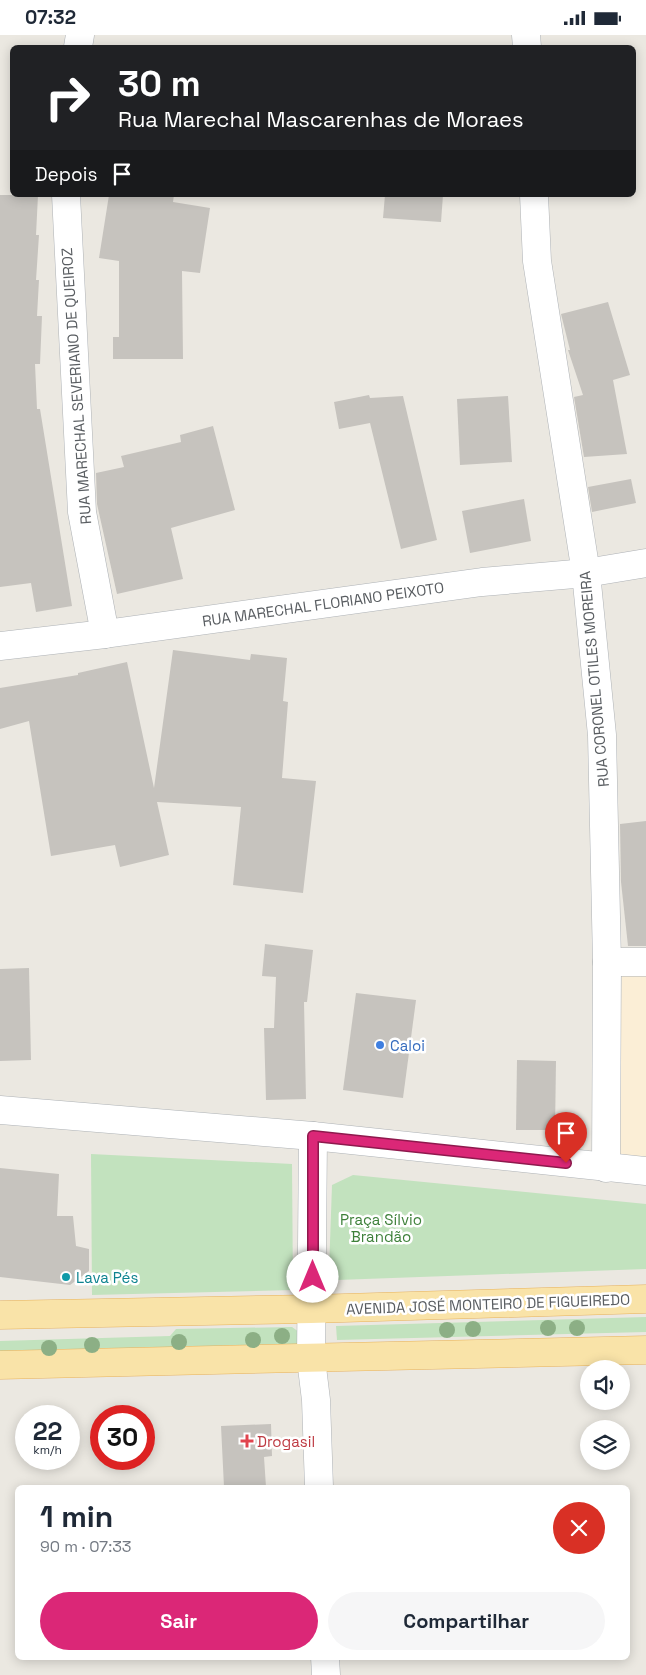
<!DOCTYPE html>
<html lang="pt">
<head>
<meta charset="utf-8">
<style>
  :root { --surface:#fff; --page:#f6f6f7; --text:#1f2937; --muted:#747a83; --accent:#db2777 }
  body { margin:0; font-family:"Space Grotesk",sans-serif; background:var(--page); color:var(--text); height:100vh; display:flex; flex-direction:column; font-size:19px; white-space:nowrap }
  * { box-sizing:border-box; margin:0 }
  p { font-size:16px; color:var(--muted) }
  .icon { flex:none; width:28px; height:28px; fill:none; stroke:currentColor; stroke-width:2; stroke-linecap:round; stroke-linejoin:round }
  .map { position:relative; flex:1; overflow:hidden }
  .side { position:absolute; left:15px; top:1450px; width:615px; height:175px; display:flex; flex-direction:column; background:var(--surface); border-radius:8px; box-shadow:0 2px 12px #0003 }
  .side>* { flex:none }
  .guide { position:absolute; left:10px; top:10px; width:626px; height:152px; border-radius:8px; box-shadow:0 2px 12px #0003; background:#202124; color:#fff; overflow:hidden }
  .buttons { position:absolute; left:580px; top:1325px; display:grid; gap:10px }
  .buttons a { display:grid; place-items:center; width:50px; height:50px; border-radius:50%; background:var(--surface); box-shadow:0 2px 12px #0003; font-size:25px }
  .speed { position:absolute; left:15px; top:1370px; display:flex; gap:10px; font-size:25px; font-weight:700; text-align:center }
  .speed>* { display:grid; place-content:center; width:65px; height:65px; border-radius:50%; background:var(--surface); box-shadow:0 2px 12px #0003; line-height:1 }
  .speed small { font-size:12px; font-weight:400 }
  .speed .limit { border:8px solid #d22; background:#fff; color:#111 }
  .pin { position:absolute; display:grid; place-items:center; width:42px; height:42px; color:#fff; margin:-51px -21px; border-radius:50% 50% 50% 0; rotate:-45deg; box-shadow:0 0 5px #0007 }
  .pin .icon { rotate:45deg }
  .me { position:absolute; width:55px; margin:-28px; rotate:0deg; stroke-linejoin:round; filter:drop-shadow(0 0 4px #0008) }
  .turn { display:flex; align-items:center; gap:18px; height:105px; padding:0 25px; font-size:22px }
  .turn .icon { width:65px; height:65px; stroke-width:2.5 }
  .turn b { display:block; font-size:35px; line-height:42px }
  .then { display:flex; align-items:center; height:48px; padding:0 25px; background:#0003; gap:10px; font-size:19px }
  .round { display:grid; place-items:center; flex:none; width:52px; height:52px; border-radius:26px; background:var(--page) }
  .summary { display:flex; align-items:center; justify-content:space-between; height:85px; padding:0 25px }
  h1 { font-size:30px; font-weight:600; line-height:38px }
  .button { display:flex; gap:10px; margin-top:auto; padding:10px 25px }
  .button a { flex:1; height:58px; border-radius:30px; background:var(--accent); color:#fff; font-size:20px; font-weight:600; line-height:58px; text-align:center }
  .button a+a { background:var(--page); color:var(--text) }
  .status { display:flex; justify-content:space-between; align-items:center; height:35px; padding:0 25px; background:var(--surface); direction:ltr }
  .status svg { height:14px; fill:currentColor }
  .map>svg:first-child { display:block }
  .commercial { fill:#fbeed6 }
  .green { fill:#c2e2be }
  .building { fill:#c6c3be }
  .lines { fill:none; stroke-linecap:round; stroke-linejoin:round }
  .minor-casing { stroke:#aeb2b6; stroke-width:29 }
  .major-casing { stroke:#e7b25e; stroke-width:29 }
  .minor { stroke:#fff; stroke-width:28 }
  .major { stroke:#f9e3a8; stroke-width:28 }
  .tree { fill:#8caf85 }
  .route-casing { stroke:#8e194d; stroke-width:12 }
  .route { stroke:#db2777; stroke-width:9 }
  .shop-dot { fill:#3f7fe0; stroke:#fff; stroke-width:2 }
  .culture-dot { fill:#0f9aa8; stroke:#fff; stroke-width:2 }
  .health-dot { fill:#e0444e; stroke:#fff; stroke-width:2 }
  .labels { text-anchor:middle; dominant-baseline:central; stroke-width:5; stroke-linejoin:round; paint-order:stroke }
  .street-label { font-size:15px; fill:#595d61; stroke:#fff }
  .shop-label { font-size:15px; fill:#366cbe; stroke:#fff; text-anchor:start }
  .park-label { font-size:15px; fill:#3e803a; stroke:#fff }
  .culture-label { font-size:15px; fill:#0d838f; stroke:#fff; text-anchor:start }
  .health-label { font-size:15px; fill:#be3a42; stroke:#fff; text-anchor:start }
</style>
</head>
<body>
<div class="status"><b>07:32</b><svg viewBox="0 0 49 12"><path d="M0 12V9h3v3zM5 12V6h3v6zM10 12V3h3v9zM15 12V0h3v12zM26 1h20v11H26zM47 4h2v5h-2z"/></svg></div>
<div class="map">
<svg width="646" height="1640" viewBox="0 0 646 1640">
  <rect width="100%" height="100%" fill="#ebe8e1"/>
  <!-- commercial -->
  <polygon class="commercial" points="622,935 646,935 646,1127 618,1125"/>
  <!-- green -->
  <g class="green">
    <polygon points="91,1119 292,1129 293,1255 92,1260"/>
    <polygon points="353,1140 646,1169 646,1234 337,1245 329,1236 332,1150"/>
    <polygon points="646,1282 646,1297 337,1305 336,1291"/>
    <polygon points="292,1292 299,1297 302,1309 0,1317 0,1306 170,1301 176,1294"/>
  </g>
  <!-- building -->
  <g class="building">
    <polygon points="0,160 38,160 36,200 39,200 36,245 39,245 37,281 42,281 40,329 35,329 37,374 40,374 72,571 36,577 31,548 0,552"/>
    <polygon points="109,160 174,160 173,167 210,173 200,238 182,236 183,324 113,324 113,302 119,302 119,226 99,223"/>
    <polygon points="385,160 443,160 441,187 383,183"/>
    <polygon points="608,267 630,340 613,345 627,419 584,422 574,362 583,360 568,315 570,315 561,279"/>
    <polygon points="369,360 370,363 403,361 437,505 401,514 370,388 339,394 334,367"/>
    <polygon points="508,361 512,427 460,430 457,364"/>
    <polygon points="213,391 235,475 171,493 183,544 117,559 97,469 96,438 124,432 121,421 181,407 180,400"/>
    <polygon points="631,444 636,468 592,477 588,452"/>
    <polygon points="524,464 531,506 470,518 462,476"/>
    <polygon points="173,615 250,625 251,619 287,623 283,666 288,667 282,743 316,746 303,858 233,850 241,772 157,767 169,820 120,832 115,810 51,821 29,686 0,694 0,653 78,640 78,638 127,627 154,753"/>
    <polygon points="646,786 646,911 628,911 621,847 620,789"/>
    <polygon points="265,909 313,915 307,967 304,967 306,1064 266,1065 264,993 274,993 276,942 262,941"/>
    <polygon points="29,933 31,1025 0,1026 0,934"/>
    <polygon points="356,958 416,965 403,1063 343,1055"/>
    <polygon points="517,1025 556,1026 555,1095 516,1095"/>
    <polygon points="0,1133 59,1139 57,1181 73,1181 76,1211 89,1214 89,1236 70,1250 0,1242"/>
    <polygon points="271,1389 272,1421 264,1422 266,1452 224,1452 221,1391"/>
  </g>
  <g class="lines">
    <!-- minor casing -->
    <g class="minor-casing">
      <g id="minor">
        <polyline points="526,0 527,12"/>
        <polyline points="78,12 80,0"/>
        <polyline points="66,160 82,477 105,599"/>
        <polyline points="534,160 537,226 586,538 602,700 607,927 606,1133"/>
        <polyline points="0,611 105,599 482,547 586,538 646,528"/>
        <polyline points="607,927 646,927"/>
        <polyline points="0,1075 313,1101 646,1136"/>
        <polyline points="313,1101 311,1324 316,1365 319,1452"/>
        <polyline points="325,1622 326,1640"/>
      </g>
    </g>
    <!-- major casing -->
    <g class="major-casing">
      <g id="major">
        <polyline points="0,1280 311,1274 646,1264"/>
        <polyline points="0,1330 646,1315"/>
      </g>
    </g>
    <!-- minor -->
    <use href="#minor" class="minor"/>
    <!-- major -->
    <use href="#major" class="major"/>
  </g>
  <!-- trees -->
  <g class="tree">
    <circle cx="548" cy="1293" r="8"/>
    <circle cx="577" cy="1293" r="8"/>
    <circle cx="473" cy="1294" r="8"/>
    <circle cx="447" cy="1295" r="8"/>
    <circle cx="282" cy="1301" r="8"/>
    <circle cx="253" cy="1305" r="8"/>
    <circle cx="179" cy="1307" r="8"/>
    <circle cx="92" cy="1310" r="8"/>
    <circle cx="49" cy="1313" r="8"/>
  </g>
  <g class="lines">
    <!-- route casing -->
    <g class="route-casing">
      <polyline id="route" points="313,1242 313,1101 566,1128"/>
    </g>
    <!-- route -->
    <use href="#route" class="route"/>
  </g>
  <!-- markers -->
  <circle class="shop-dot" cx="380" cy="1010" r="5"/>
  <circle class="culture-dot" cx="66" cy="1242" r="5"/>
  <path class="health-dot" d="M244.5 1398.5h5v5h5v5h-5v5h-5v-5h-5v-5h5z"/>
  <g class="labels">
    <!-- street labels -->
    <g class="street-label">
      <text transform="translate(76 351) rotate(-94)">RUA MARECHAL SEVERIANO DE QUEIROZ</text>
      <text transform="translate(323 569) rotate(-8)">RUA MARECHAL FLORIANO PEIXOTO</text>
      <text transform="translate(594 644) rotate(-95)">RUA CORONEL OTILES MOREIRA</text>
      <text transform="translate(488 1269) rotate(-2)">AVENIDA JOSÉ MONTEIRO DE FIGUEIREDO</text>
    </g>
    <!-- shop labels -->
    <g class="shop-label">
      <text x="390" y="1010">Caloi</text>
    </g>
    <!-- park labels -->
    <g class="park-label">
      <text x="381" y="1184">Praça Sílvio<tspan x="381" dy="17">Brandão</tspan></text>
    </g>
    <!-- culture labels -->
    <g class="culture-label">
      <text x="76" y="1242">Lava Pés</text>
    </g>
    <!-- health labels -->
    <g class="health-label">
      <text x="257" y="1406">Drogasil</text>
    </g>
  </g>
</svg>
<div class="buttons">
<a><svg class="icon" aria-label="sound" viewBox="0 0 24 24"><path d="M4 9h4l5-4v14l-5-4H4zM17 9q2 3 0 6"/></svg></a>
<a><svg class="icon" aria-label="layers" viewBox="0 0 24 24"><path d="M12 4l9 5-9 5-9-5zM3 14l9 5 9-5"/></svg></a>
</div>
<div class="speed"><div>22<small>km/h</small></div><div class="limit">30</div></div>
<div class="pin" style="left:566px;top:1128px;background:#d93025"><svg class="icon" aria-label="arrive" viewBox="0 0 24 24"><path d="M6 21V4h12l-3 4 3 4H6"/></svg></div>
<svg class="me" style="left:313px;top:1242px" viewBox="-20 -20 40 40"><circle r="19" fill="#fff"/><path d="M0-13L10 11 0 6-10 11z" fill="#db2777"/></svg>
<div class="guide">
<div class="turn"><svg class="icon" aria-label="right" viewBox="0 0 24 24"><path d="M7 20v-9h11M14 6l5 5-5 5"/></svg><div><b>30 m</b>Rua Marechal Mascarenhas de Moraes</div></div>
<div class="then">Depois<svg class="icon" aria-label="arrive" viewBox="0 0 24 24"><path d="M6 21V4h12l-3 4 3 4H6"/></svg></div>
</div>
<section class="side">
<div class="summary"><div><h1>1 min</h1><p>90 m · 07:33</p></div><a class="round" style="background:#d93025;color:#fff"><svg class="icon" aria-label="close" viewBox="0 0 24 24"><path d="M6 6l12 12M18 6L6 18"/></svg></a></div>
<div class="button"><a>Sair</a><a>Compartilhar</a></div>
</section>
</div>
</body>
</html>
